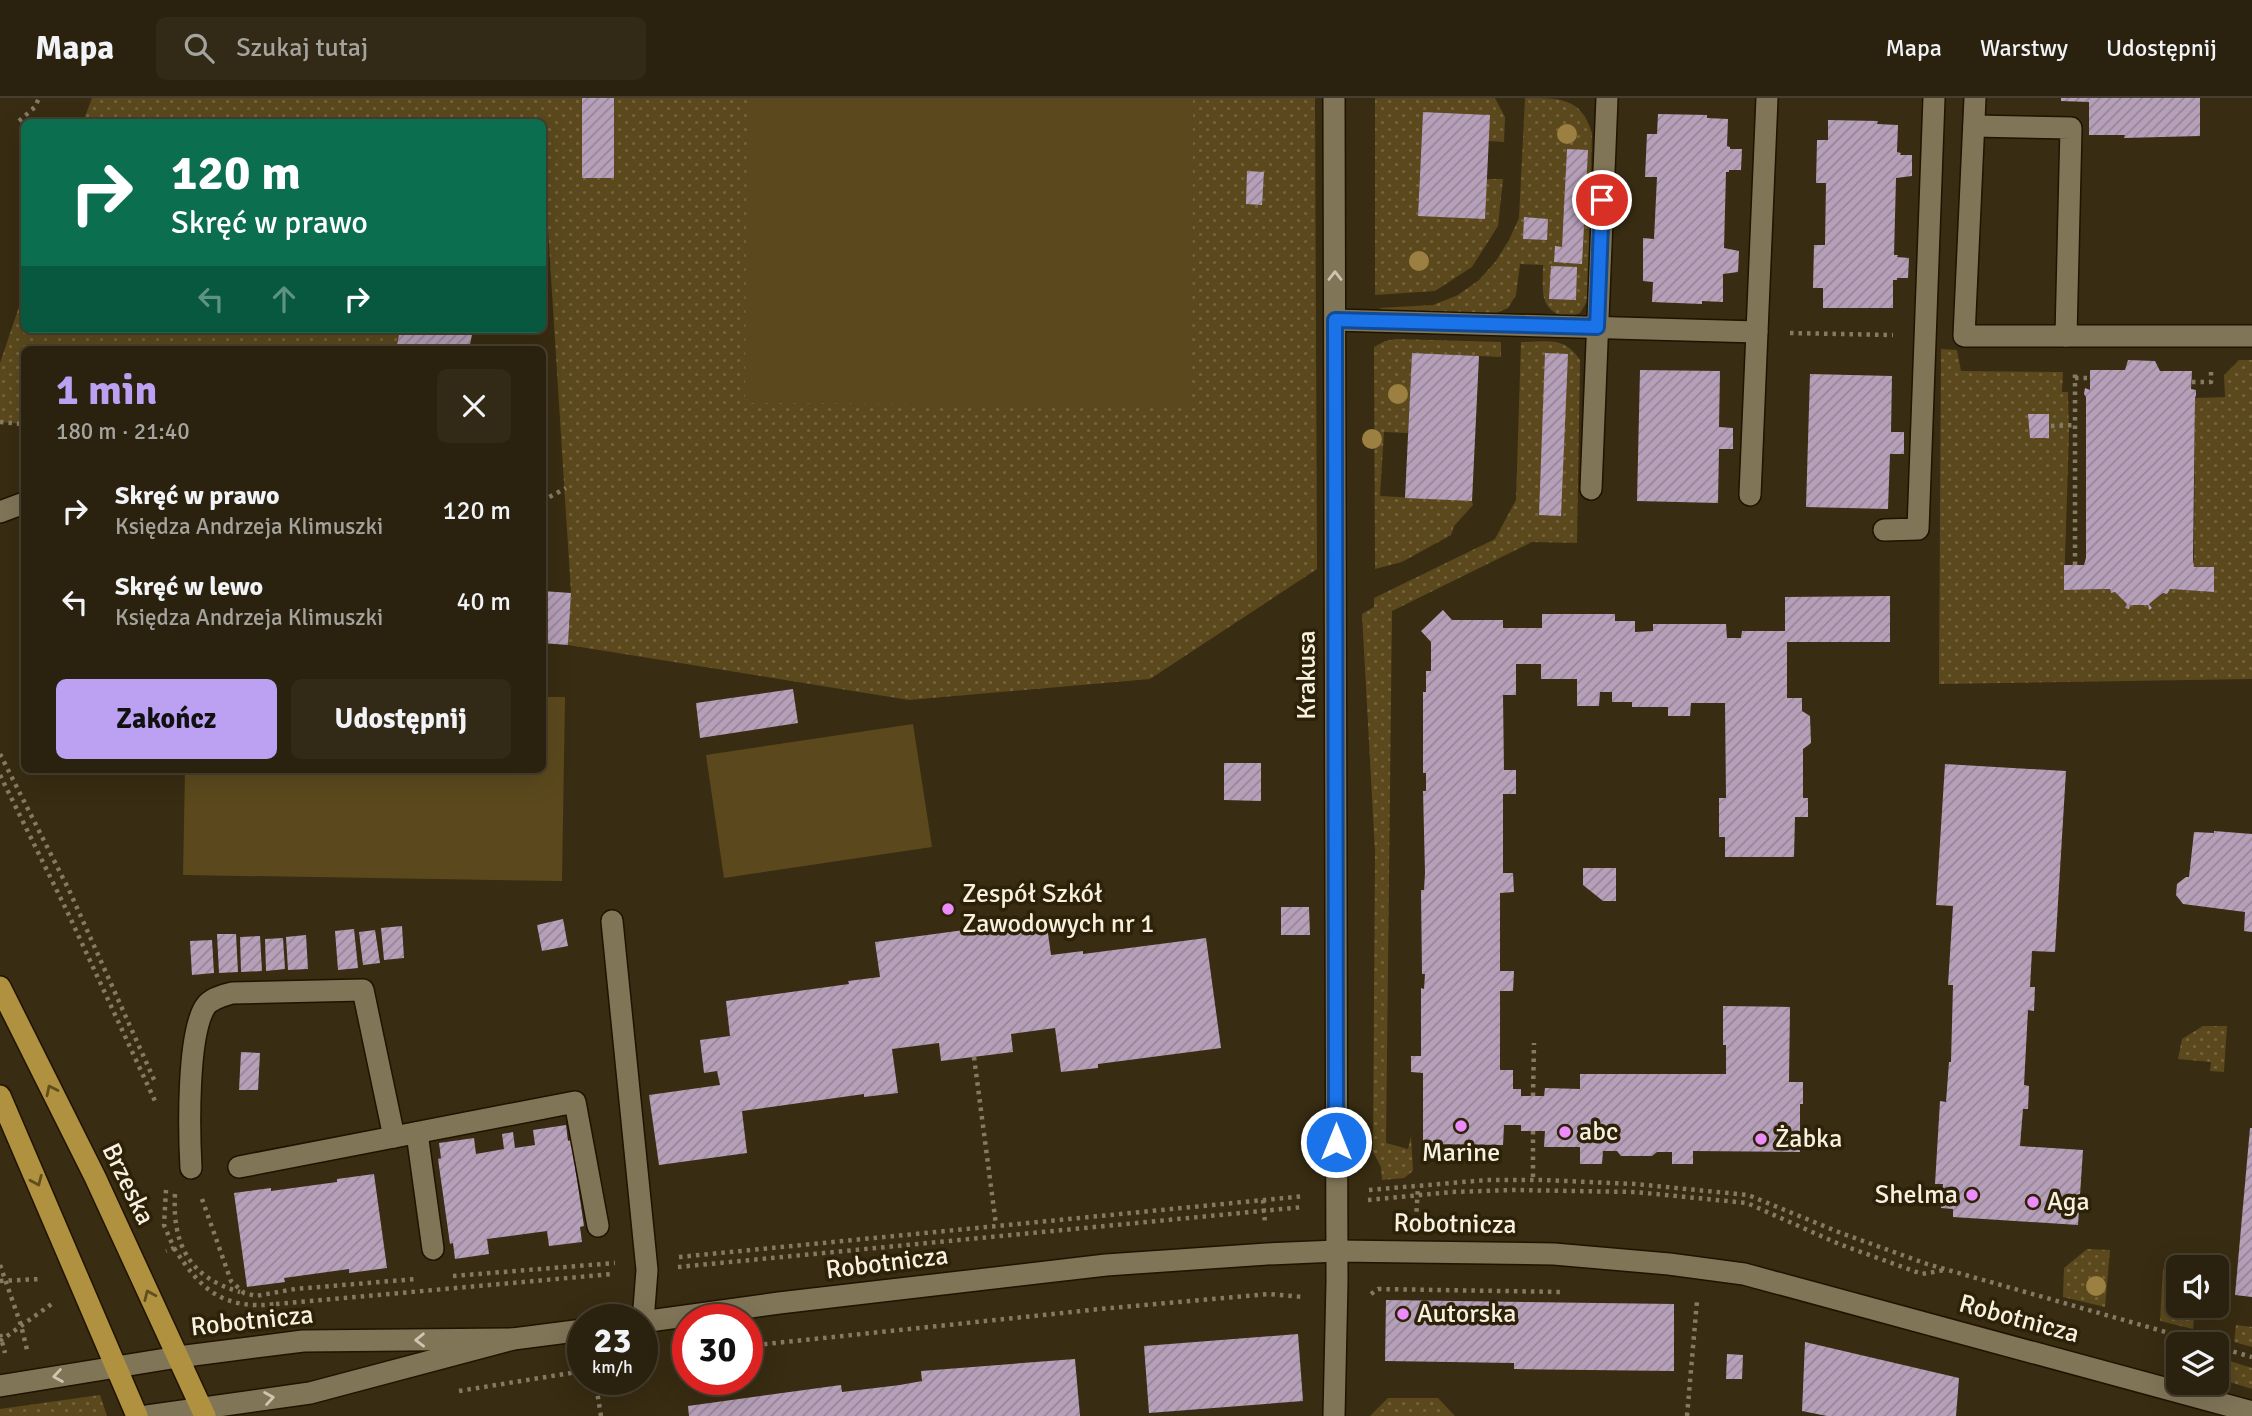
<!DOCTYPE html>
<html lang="pl">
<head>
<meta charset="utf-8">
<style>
  :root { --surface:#2a210e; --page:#322917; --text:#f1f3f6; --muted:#a5a39e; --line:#463e2e; --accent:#bca0f2 }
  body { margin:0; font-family:Signika,sans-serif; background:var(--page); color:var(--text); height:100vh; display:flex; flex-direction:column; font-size:26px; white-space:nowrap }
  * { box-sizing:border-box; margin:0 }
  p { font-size:23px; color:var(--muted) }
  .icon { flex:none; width:38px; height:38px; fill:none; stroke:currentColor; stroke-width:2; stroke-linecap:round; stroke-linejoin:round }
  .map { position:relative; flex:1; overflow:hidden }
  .details { position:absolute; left:21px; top:248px; width:525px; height:427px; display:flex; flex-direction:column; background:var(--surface); border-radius:10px; box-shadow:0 7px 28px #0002,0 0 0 2px var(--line) }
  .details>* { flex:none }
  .guide { position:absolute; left:21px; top:21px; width:525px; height:214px; border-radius:10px; box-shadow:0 7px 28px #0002,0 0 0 2px var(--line); background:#0b6e4f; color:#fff; overflow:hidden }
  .buttons { position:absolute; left:2166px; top:1157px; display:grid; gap:14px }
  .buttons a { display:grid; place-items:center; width:63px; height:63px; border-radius:10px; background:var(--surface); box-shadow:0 7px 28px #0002,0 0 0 2px var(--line); font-size:35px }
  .speed { position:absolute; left:567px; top:1206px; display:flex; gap:14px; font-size:35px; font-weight:700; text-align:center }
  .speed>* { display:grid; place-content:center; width:91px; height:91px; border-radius:50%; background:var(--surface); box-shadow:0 7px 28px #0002,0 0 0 2px var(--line); line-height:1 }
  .speed small { font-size:18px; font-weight:400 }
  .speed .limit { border:10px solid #d22; background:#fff; color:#111 }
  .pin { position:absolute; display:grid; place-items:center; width:60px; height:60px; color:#fff; margin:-30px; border:4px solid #fff; border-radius:50%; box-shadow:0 2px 7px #0007 }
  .me { position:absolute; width:77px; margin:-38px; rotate:0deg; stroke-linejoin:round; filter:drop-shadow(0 0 5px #0008) }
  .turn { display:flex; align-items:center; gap:24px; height:147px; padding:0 35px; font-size:32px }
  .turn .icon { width:91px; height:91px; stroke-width:2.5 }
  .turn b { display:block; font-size:49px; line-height:60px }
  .lanes { display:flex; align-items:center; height:66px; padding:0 35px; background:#0003; justify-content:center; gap:35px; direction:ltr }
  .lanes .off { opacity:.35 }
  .round { display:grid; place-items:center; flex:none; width:74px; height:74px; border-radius:10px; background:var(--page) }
  .headline { display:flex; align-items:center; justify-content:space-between; height:119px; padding:0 35px }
  h1 { font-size:42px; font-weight:700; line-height:52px; color:var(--accent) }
  .button { display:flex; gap:14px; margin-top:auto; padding:14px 35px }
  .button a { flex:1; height:80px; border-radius:10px; background:var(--accent); color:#111; font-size:28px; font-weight:700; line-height:80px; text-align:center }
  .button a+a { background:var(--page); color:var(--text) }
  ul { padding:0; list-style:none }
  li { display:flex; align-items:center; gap:21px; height:91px; padding:0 35px }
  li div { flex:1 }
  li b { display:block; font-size:26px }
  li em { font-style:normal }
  header { display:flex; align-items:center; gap:42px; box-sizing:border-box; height:98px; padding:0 35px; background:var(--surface); border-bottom:2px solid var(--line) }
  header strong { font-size:33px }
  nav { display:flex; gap:38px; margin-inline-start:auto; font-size:24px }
  .search { width:490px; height:63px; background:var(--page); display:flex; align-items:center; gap:18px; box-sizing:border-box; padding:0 24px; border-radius:10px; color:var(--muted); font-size:26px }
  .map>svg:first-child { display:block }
  .grass { fill:url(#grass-dots) }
  .park { fill:#5b491d }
  .building { fill:url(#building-hatch) }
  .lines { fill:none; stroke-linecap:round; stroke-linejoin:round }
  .minor-casing { stroke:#1f1400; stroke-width:24 }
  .major-casing { stroke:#1f1400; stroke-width:24 }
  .path { stroke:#857b65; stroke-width:4.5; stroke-dasharray:3.5 5; stroke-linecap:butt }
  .minor { stroke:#817558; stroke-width:21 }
  .major { stroke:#b0913f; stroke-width:21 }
  .tree { fill:#9b8042 }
  .oneway { stroke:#cec6b1 }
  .oneway2 { stroke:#614e1d }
  .route-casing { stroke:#114b97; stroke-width:18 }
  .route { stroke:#1a73e8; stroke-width:12 }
  .poi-dot { fill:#ec8cfb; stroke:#2d2207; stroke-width:2.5 }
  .labels { text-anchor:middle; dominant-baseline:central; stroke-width:7; stroke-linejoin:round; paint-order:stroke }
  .street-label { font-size:26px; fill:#f8f1e1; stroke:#2d2207 }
  .poi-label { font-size:26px; fill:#f8f1e1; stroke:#2d2207; text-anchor:start }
</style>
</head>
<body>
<header>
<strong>Mapa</strong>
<div class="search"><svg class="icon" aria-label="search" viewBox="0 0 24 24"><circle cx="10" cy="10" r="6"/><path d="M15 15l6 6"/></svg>Szukaj tutaj</div>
<nav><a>Mapa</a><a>Warstwy</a><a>Udostępnij</a></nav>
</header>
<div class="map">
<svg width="2252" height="1318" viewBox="0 0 2252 1318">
  <defs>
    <pattern id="grass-dots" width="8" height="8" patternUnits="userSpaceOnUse" patternTransform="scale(1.75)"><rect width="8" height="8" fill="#5b491d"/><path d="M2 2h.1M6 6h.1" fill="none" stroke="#73643e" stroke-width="1.8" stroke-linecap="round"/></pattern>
    <pattern id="building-hatch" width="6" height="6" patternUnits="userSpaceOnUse" patternTransform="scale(1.75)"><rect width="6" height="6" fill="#b69fb9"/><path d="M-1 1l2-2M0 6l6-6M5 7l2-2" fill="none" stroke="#968596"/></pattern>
  </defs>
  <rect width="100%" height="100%" fill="#382c12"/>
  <!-- grass -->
  <g class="grass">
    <polygon points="92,0 1315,0 1317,471 1150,581 909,602 568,547 571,495 547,116 543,117 542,24 83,24"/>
    <polygon points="1375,0 1495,0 1505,19 1504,44 1488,43 1489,17 1423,14 1418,117 1487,81 1503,81 1498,128 1472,169 1435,193 1375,197"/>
    <path d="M1525,0C1562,0 1581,0 1592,35L1588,202L1580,215L1566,220C1538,210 1543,193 1543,167L1520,166L1516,197L1508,210L1489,218L1391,216L1379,210L1433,207L1458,197L1479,182L1496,163L1509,142L1519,120Z"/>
    <polygon points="24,194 24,231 400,231 396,252 24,252 24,326 0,324 0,265"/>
    <polygon points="1396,241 1501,244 1501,259 1412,255 1408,335 1384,334 1380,398 1472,403 1473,407 1454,428 1451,437 1402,464 1375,471 1374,249 1385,243"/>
    <path d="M1521,244C1548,244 1564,238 1580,262L1577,445L1532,444L1392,513L1386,1045L1408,1051L1411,1038L1413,1073L1404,1080L1382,1082L1381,1069L1373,1054L1375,754L1362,516L1374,509V500L1495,441L1516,402Z"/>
    <polygon points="1941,251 1957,252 1961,273 2063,274 2062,294 2068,294 2069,335 2064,492 2110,491 2111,495 2115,494 2127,506 2126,510 2130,507 2148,507 2149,512 2152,510 2149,506 2170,491 2214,494 2194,469 2195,300 2225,299 2224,277 2239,262 2252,262 2252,581 1939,586"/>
    <polygon points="2203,928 2227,928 2224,974 2210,973 2211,964 2178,961 2182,941"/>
    <polygon points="2087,1151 2110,1152 2105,1209 2063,1199 2064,1170"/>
    <polygon points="2186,1163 2199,1164 2199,1169 2179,1169 2179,1208 2195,1208 2193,1231 2160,1223 2163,1171"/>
    <polygon points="2236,1227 2252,1229 2252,1249 2234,1244"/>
    <polygon points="2217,1259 2252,1270 2252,1291 2217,1280"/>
    <polygon points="100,1297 107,1318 0,1318 0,1311"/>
    <polygon points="1388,1300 1438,1300 1455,1318 1370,1318"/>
  </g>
  <!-- park -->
  <g class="park">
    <polygon points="747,0 1193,0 1192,307 745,305"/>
    <polygon points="543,599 565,599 562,783 183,777 185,672 542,672"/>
    <polygon points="913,626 932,749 724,780 706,657"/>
  </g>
  <!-- building -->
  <g class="building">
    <rect x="582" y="0" width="32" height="80"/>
    <polygon points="2061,0 2200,0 2200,38 2124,40 2125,37 2089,37 2089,4 2061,3"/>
    <polygon points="1423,14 1490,17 1485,121 1418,118"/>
    <polygon points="1658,16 1707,17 1707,20 1728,21 1727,48 1730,49 1730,51 1742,51 1741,72 1729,72 1729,74 1726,74 1724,150 1739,153 1738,174 1723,176 1723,204 1702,203 1702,206 1652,204 1653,184 1643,183 1643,140 1654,141 1657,79 1645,79 1647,36 1657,36"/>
    <polygon points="1828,22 1878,23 1877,26 1898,27 1897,54 1901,55 1900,57 1912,57 1912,78 1896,80 1894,157 1898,157 1897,159 1909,160 1908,180 1897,180 1897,182 1893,182 1893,210 1823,210 1823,190 1813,190 1814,147 1825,147 1826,85 1816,85 1817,42 1828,42"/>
    <polygon points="1567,51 1588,52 1582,166 1554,164 1555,148 1562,149"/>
    <polygon points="1247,73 1264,74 1262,107 1246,106"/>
    <polygon points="1524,119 1548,121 1547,142 1523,141"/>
    <polygon points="1551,168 1577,169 1576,202 1549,201"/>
    <polygon points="400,231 473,231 469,252 396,252"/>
    <polygon points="1412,255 1479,258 1472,403 1405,400"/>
    <polygon points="1545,255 1568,256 1561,418 1539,417"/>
    <polygon points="2128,262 2155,263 2160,273 2192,273 2191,291 2196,292 2196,297 2195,300 2193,461 2194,469 2214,469 2214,494 2170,491 2167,496 2163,495 2149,506 2152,510 2149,512 2148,507 2130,507 2129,511 2125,510 2127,506 2115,494 2111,495 2110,491 2064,492 2064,467 2084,467 2086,460 2086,299 2084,296 2085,290 2090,292 2090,272 2125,272"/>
    <polygon points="1640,272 1720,273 1719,329 1733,330 1733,351 1719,351 1718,405 1637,403"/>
    <polygon points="1810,276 1892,278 1891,334 1904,334 1904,356 1890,356 1888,411 1806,409"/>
    <polygon points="2028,316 2049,316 2049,340 2030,340"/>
    <polygon points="542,493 571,495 568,547 542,545"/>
    <polygon points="1890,498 1890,544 1787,544 1787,600 1802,600 1802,613 1810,618 1811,645 1803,651 1803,700 1808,700 1808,719 1795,719 1794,759 1725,759 1725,739 1719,739 1719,700 1726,700 1725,605 1691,605 1690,618 1668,618 1668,609 1632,609 1632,604 1612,604 1612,594 1600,594 1599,608 1577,608 1577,581 1541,581 1541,566 1516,566 1516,597 1503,597 1504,672 1516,672 1516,696 1503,696 1503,775 1513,775 1514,794 1500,795 1500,873 1514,873 1513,893 1500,893 1500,972 1513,972 1513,991 1521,991 1521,998 1544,998 1545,990 1580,991 1580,976 1726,976 1726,947 1723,947 1723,908 1790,909 1789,984 1803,984 1803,1006 1800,1006 1800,1054 1693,1053 1693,1066 1672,1066 1672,1054 1657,1054 1652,1058 1621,1058 1617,1053 1603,1053 1602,1066 1580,1066 1580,1049 1544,1049 1545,1033 1521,1033 1521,1027 1504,1027 1503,1047 1423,1046 1423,975 1411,974 1411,958 1421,958 1421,890 1424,891 1425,876 1422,876 1421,792 1424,792 1425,775 1423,693 1426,693 1426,675 1423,675 1423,594 1426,594 1426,573 1431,573 1431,544 1421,533 1443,512 1452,522 1503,522 1503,530 1542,530 1542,516 1615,516 1615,523 1635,523 1635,534 1653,533 1653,526 1726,526 1727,540 1741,540 1742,533 1785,533 1785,499"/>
    <polygon points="793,591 798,625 700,640 696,605"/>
    <polygon points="1224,665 1261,665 1261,703 1224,702"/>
    <polygon points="1945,666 2066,673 2055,854 2032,853 2030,889 2035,889 2034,913 2028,912 2024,987 2029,988 2028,1011 2023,1011 2020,1048 2083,1052 2078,1127 1953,1119 1953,1111 1941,1110 1943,1086 1935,1086 1940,1003 1946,1004 1949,964 1951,964 1953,887 1948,887 1953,808 1936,807"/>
    <polygon points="2214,733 2252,736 2252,834 2244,833 2245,814 2183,806 2176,797 2177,786 2186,779 2189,779 2194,734 2214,735"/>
    <polygon points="1583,770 1616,770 1616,803 1603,803 1583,787"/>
    <polygon points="1281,809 1309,809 1310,837 1281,837"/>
    <polygon points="563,821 568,848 542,853 537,827"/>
    <polygon points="1046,821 1051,857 1083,853 1083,856 1206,840 1221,950 1098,966 1098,970 1061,974 1055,930 1011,936 1013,954 941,963 939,945 892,951 898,995 864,999 864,996 742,1013 747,1055 659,1067 649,997 720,987 717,973 704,975 700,942 730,938 726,903 849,886 848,883 880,879 875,844"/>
    <polygon points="402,828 404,860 384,862 381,830"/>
    <polygon points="354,831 358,870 338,872 335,833"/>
    <polygon points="375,832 380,865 363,867 359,834"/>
    <polygon points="217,836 236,836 238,874 219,875"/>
    <polygon points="306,837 308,871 288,872 286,839"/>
    <polygon points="260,838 262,873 241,874 240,839"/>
    <polygon points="283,840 285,871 266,873 265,841"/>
    <polygon points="212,842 214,875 192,877 190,843"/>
    <polygon points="241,954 260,955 258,992 239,992"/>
    <polygon points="566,1027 568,1043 571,1042 584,1128 580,1129 582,1144 549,1148 547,1133 487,1141 489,1156 455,1161 453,1145 450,1146 438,1061 441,1060 439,1045 474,1040 476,1056 504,1051 502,1036 513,1034 515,1050 535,1047 533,1032"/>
    <polygon points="2250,1030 2252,1030 2252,1199 2235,1197"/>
    <polygon points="374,1076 387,1170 349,1175 349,1171 284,1180 285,1184 247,1189 234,1095 271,1090 271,1093 337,1084 337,1081"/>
    <polygon points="1386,1202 1674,1206 1674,1273 1514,1271 1514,1265 1385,1263"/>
    <polygon points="1298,1236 1303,1303 1149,1315 1144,1248"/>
    <polygon points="1805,1244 1959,1280 1956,1318 1827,1318 1802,1313"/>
    <polygon points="1727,1256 1743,1257 1742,1281 1726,1281"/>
    <polygon points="1075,1261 1080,1318 689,1318 688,1308 841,1287 842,1294 900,1287 922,1283 921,1273"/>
  </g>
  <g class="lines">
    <!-- minor casing -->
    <g class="minor-casing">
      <g id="minor">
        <polyline points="1975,0 1964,238 2252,238"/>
        <polyline points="1974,28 2071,30 2066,238"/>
        <polyline points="1335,222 1757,234"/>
        <polyline points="1591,391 1607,0"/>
        <polyline points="1750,397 1767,0"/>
        <polyline points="0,414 24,405"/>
        <polyline points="1884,432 1918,431 1934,0"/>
        <polyline points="612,823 647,1172 643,1223"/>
        <polyline points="417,1035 433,1151"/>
        <polyline points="394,1039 575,1004 598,1128"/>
        <path d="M191,1070C189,1034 187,938 205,909C211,900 222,898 232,895L363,892L394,1039L239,1069"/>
        <polyline points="642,1224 779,1205 1106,1167 1267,1156 1337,1153 1554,1156 1669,1166 1744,1176 2252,1314"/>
        <polyline points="0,1288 178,1259 303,1243 513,1241"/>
        <polyline points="147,1318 310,1295 513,1241 583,1232"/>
        <polyline points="1334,1318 1337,1184 1334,0"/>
      </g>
    </g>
    <!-- major casing -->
    <g class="major-casing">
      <g id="major">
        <polyline points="0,889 95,1079 205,1318"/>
        <polyline points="0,998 137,1318"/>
      </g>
    </g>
    <!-- path -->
    <g class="path">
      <polyline points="19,23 35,9 39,0"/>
      <polyline points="1790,235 1893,237"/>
      <polyline points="2075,280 2091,280"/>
      <polyline points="2192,284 2211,284 2211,270"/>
      <polyline points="0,324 24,326"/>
      <polyline points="2051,328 2075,327"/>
      <polyline points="542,403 566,390"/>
      <polyline points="2075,467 2075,272"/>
      <polyline points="0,656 69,792 156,986"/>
      <polyline points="0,677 67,813 155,1003"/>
      <polyline points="974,959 996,1127"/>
      <polyline points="1533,998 1534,945"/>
      <polyline points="1533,1033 1533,1082"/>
      <polyline points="166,1092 164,1127 174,1150 166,1153"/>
      <polyline points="1369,1092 1487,1082 1542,1082 1635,1086 1748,1097 1841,1135 1927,1166 2208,1246"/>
      <path d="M175,1096C172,1147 190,1180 240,1194"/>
      <polyline points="202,1101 231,1183 244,1195 256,1198 295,1191 416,1181"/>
      <polyline points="1263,1102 1265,1125"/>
      <polyline points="1368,1102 1452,1094 1513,1092 1635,1094 1747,1105 1839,1146 1922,1176 1945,1172"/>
      <polyline points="1416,1122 1418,1088"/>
      <path d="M174,1150C201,1192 223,1212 276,1206"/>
      <polyline points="679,1159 1305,1098"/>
      <polyline points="0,1167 21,1227 27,1252"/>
      <polyline points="678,1169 1303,1109"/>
      <polyline points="453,1178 615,1165"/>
      <polyline points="0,1183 41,1181"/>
      <polyline points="1371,1196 1378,1191 1563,1194"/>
      <polyline points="276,1206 613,1176"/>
      <polyline points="0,1236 5,1255"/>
      <polyline points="0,1243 53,1205"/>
      <polyline points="747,1248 1110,1210 1269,1196 1304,1199"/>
      <polyline points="2217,1249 2252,1259"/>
      <polyline points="595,1281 601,1318"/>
      <polyline points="459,1293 583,1273"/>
      <polyline points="1687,1318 1697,1203"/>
    </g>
    <!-- minor -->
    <use href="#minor" class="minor"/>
    <!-- major -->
    <use href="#major" class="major"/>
  </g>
  <!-- trees -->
  <g class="tree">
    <circle cx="1567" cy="36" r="10"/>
    <circle cx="1419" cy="163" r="10"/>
    <circle cx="1398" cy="296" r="10"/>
    <circle cx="1372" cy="341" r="10"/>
    <circle cx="2096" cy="1188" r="10"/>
  </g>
  <!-- one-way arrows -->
  <defs><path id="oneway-chevron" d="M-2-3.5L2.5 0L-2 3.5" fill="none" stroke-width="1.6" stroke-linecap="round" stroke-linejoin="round" transform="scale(1.75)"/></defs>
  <g class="oneway">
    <use href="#oneway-chevron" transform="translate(1335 178) rotate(-90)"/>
    <use href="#oneway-chevron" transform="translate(420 1242) rotate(179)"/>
    <use href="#oneway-chevron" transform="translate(58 1278) rotate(171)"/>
    <use href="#oneway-chevron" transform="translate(269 1300) rotate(-9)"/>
  </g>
  <g class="oneway2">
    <use href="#oneway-chevron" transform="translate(51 992) rotate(-116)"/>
    <use href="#oneway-chevron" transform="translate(37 1083) rotate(67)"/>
    <use href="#oneway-chevron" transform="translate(149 1197) rotate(-114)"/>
  </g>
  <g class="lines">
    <!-- route casing -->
    <g class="route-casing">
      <polyline id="route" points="1336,1044 1335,222 1597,229 1602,102"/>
    </g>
    <!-- route -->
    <use href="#route" class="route"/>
  </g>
  <!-- markers -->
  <g class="poi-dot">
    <circle cx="948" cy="811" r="7"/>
    <circle cx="1461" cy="1028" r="7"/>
    <circle cx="1565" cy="1034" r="7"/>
    <circle cx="1761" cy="1041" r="7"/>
    <circle cx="1972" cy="1097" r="7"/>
    <circle cx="2033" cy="1104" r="7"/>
    <circle cx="1403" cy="1216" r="7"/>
  </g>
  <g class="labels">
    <!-- street labels -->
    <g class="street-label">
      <text transform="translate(1307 577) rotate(-90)">Krakusa</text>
      <text transform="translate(128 1086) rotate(64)">Brzeska</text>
      <text transform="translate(1455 1126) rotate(1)">Robotnicza</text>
      <text transform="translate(887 1165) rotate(-7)">Robotnicza</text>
      <text transform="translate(2019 1221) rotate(15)">Robotnicza</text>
      <text transform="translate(252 1223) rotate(-6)">Robotnicza</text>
    </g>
    <!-- poi labels -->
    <g class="poi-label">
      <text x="962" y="796">Zespół Szkół<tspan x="962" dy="30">Zawodowych nr 1</tspan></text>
      <text x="1579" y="1034">abc</text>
      <text x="1775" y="1041">Żabka</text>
      <text x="1461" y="1055" text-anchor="middle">Marine</text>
      <text x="1958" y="1097" text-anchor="end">Shelma</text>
      <text x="2047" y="1104">Aga</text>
      <text x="1417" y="1216">Autorska</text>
    </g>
  </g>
</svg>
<div class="buttons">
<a><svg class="icon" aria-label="sound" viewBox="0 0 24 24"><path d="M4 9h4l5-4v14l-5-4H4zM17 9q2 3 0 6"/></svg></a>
<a><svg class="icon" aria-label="layers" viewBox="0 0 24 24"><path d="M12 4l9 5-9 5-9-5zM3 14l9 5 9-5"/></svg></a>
</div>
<div class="speed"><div>23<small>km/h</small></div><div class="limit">30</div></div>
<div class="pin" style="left:1602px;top:102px;background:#d93025"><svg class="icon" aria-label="arrive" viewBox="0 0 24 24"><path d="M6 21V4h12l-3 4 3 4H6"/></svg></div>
<svg class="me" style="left:1336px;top:1044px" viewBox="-20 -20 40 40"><circle r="17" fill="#1a73e8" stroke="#fff" stroke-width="3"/><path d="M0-11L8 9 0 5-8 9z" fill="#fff"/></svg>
<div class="guide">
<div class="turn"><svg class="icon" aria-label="right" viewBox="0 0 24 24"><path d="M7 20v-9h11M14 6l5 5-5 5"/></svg><div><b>120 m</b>Skręć w prawo</div></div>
<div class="lanes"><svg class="icon off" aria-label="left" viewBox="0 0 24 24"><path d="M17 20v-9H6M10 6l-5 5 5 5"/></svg><svg class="icon off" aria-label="ahead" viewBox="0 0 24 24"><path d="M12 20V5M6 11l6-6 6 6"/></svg><svg class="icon" aria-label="right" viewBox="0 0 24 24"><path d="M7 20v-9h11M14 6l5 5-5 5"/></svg></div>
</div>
<section class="details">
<div class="headline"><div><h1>1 min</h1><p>180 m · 21:40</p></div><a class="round"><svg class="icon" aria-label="close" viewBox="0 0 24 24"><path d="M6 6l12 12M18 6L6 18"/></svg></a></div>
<ul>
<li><svg class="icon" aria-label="right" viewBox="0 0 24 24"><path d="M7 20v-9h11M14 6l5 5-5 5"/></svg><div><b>Skręć w prawo</b><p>Księdza Andrzeja Klimuszki</p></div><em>120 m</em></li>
<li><svg class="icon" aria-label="left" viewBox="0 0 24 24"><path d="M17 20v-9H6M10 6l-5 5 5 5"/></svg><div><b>Skręć w lewo</b><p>Księdza Andrzeja Klimuszki</p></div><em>40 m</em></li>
</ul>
<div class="button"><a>Zakończ</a><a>Udostępnij</a></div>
</section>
</div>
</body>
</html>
